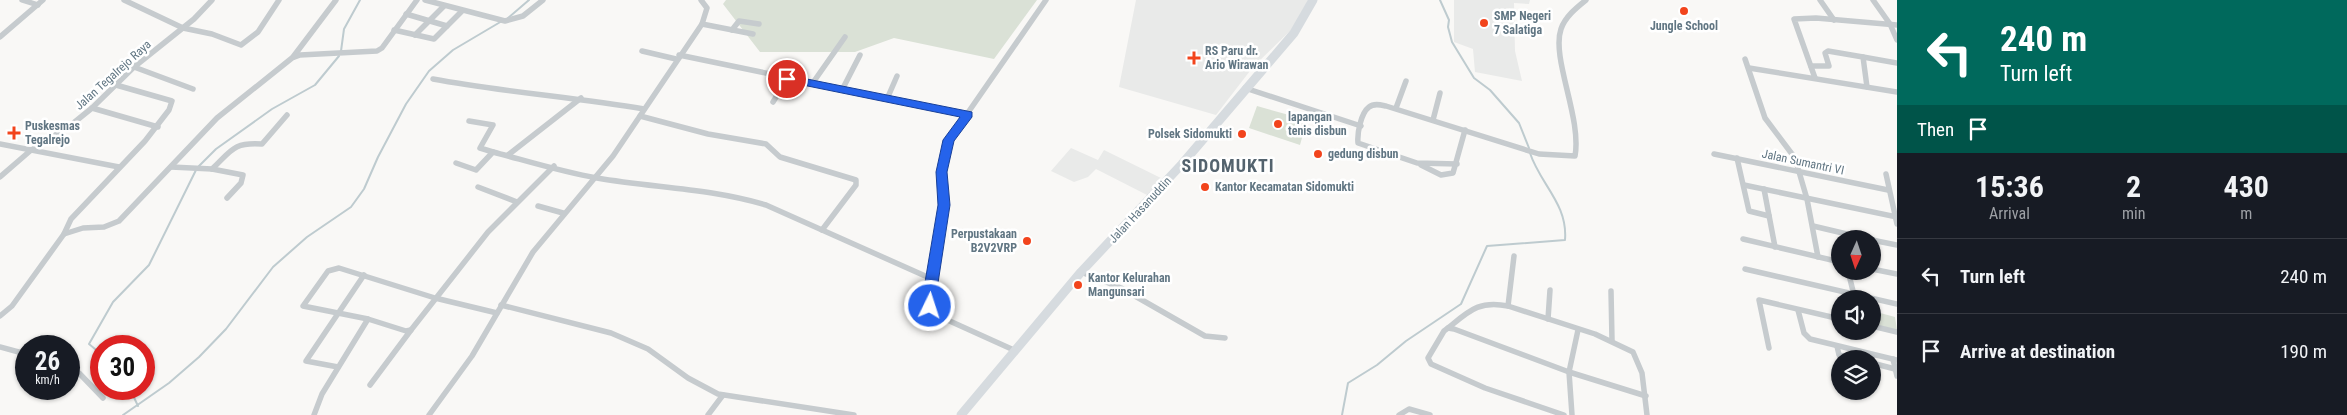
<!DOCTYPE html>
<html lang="en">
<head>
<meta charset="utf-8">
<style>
  :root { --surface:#171b24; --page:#242831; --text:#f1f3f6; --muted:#9ea1a6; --line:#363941 }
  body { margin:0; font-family:"Roboto Condensed",sans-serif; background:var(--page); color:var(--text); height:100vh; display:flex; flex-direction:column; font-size:19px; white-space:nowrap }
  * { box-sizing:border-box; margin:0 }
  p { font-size:16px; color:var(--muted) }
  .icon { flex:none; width:28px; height:28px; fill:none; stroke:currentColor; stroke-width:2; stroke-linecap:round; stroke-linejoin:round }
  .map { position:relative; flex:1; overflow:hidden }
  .details { display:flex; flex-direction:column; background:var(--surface); width:450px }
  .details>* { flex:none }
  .banner { background:#00695c; color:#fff; overflow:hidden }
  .needle { width:32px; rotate:183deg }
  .controls { position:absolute; left:1831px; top:230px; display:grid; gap:10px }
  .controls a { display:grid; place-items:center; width:50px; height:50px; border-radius:50%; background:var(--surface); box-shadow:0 1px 4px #0004; font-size:25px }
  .speed { position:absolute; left:15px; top:335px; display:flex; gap:10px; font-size:25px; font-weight:700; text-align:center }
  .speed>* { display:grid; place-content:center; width:65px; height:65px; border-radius:50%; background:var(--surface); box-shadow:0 1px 4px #0004; line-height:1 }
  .speed small { font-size:12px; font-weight:400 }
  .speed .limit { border:8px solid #d22; background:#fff; color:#111 }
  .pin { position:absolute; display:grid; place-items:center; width:42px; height:42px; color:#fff; margin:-21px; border:2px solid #fff; border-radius:50%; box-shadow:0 1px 5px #0007 }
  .me { position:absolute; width:55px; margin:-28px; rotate:4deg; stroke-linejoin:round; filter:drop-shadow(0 0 4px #0008) }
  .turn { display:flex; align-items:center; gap:18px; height:105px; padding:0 20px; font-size:22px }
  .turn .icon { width:65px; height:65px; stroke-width:2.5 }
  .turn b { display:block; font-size:35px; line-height:42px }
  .then { display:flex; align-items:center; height:48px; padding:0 20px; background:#0003; gap:10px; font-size:19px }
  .eta { display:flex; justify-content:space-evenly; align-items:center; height:85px; text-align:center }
  .eta b { font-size:30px; font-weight:700; line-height:35px }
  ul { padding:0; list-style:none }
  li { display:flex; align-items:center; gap:15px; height:75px; padding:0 20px; border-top:1px solid var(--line) }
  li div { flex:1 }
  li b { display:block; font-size:19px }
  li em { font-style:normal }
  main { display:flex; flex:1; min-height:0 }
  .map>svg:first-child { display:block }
  .built { fill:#e9eae9 }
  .green { fill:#dae1d6 }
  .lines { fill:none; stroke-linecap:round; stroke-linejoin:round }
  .stream { stroke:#becbcf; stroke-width:2 }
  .street { stroke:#c6cbce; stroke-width:5.5 }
  .primary { stroke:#d6dbdf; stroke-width:9 }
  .route { fill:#2563eb; stroke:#184099 }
  .poi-dot { fill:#f2441c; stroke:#fff; stroke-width:2 }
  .labels { text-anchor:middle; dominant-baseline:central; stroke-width:5; stroke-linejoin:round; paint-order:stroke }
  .poi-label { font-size:12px; font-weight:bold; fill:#617683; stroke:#fff; text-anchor:start }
  .street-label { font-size:12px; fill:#617683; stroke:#fff }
  .district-label { font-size:18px; font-weight:bold; letter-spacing:1px; fill:#54636e; stroke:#fff }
</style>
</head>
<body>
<main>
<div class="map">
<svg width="1897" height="415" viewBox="0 0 1897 415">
  <rect width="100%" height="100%" fill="#f9f8f6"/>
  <!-- built -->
  <g class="built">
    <polygon points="1136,0 1309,0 1298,23 1253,67 1216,115 1119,87"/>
    <polygon points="1454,0 1530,0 1529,4 1514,3 1515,51 1522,81 1475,72 1473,49 1454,42"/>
    <polygon points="1071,148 1098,160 1104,150 1165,180 1149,196 1096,169 1088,177 1074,182 1051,171"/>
  </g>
  <!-- green -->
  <g class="green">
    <polygon points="726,0 1037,0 994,59 894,38 855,52 760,52 723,4"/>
    <polygon points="1257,106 1307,120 1300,145 1249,128"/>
    <polygon points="1873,311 1895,317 1897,330 1873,324"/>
  </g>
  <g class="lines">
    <!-- stream -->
    <g class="stream">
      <polyline points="1440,0 1449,20 1448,27 1452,42 1474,78 1490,90 1519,123 1529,148"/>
      <polyline points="508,18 529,0"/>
      <polyline points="341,51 344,29 360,0"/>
      <polyline points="199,166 216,149 272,109 315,85 339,56"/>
      <polyline points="101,354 89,344 113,302 149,265 196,170"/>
      <polyline points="130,389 138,406"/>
      <polyline points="123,415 169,383 199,357 226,329 273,267 307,237 351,207 364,189 378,157 406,104 429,71 453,50 502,21"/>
      <path d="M1342,415L1348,383L1377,365L1406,341L1461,304L1487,246L1565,240C1568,204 1540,184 1530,153"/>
    </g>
    <!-- street -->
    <g class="street">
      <polyline points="22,0 38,5"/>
      <polyline points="124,0 183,28 212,34 241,45 258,32 279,0"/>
      <polyline points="425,0 505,21 523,16 543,0"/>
      <polyline points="1820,0 1834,20"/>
      <polyline points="1873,0 1890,24 1897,40"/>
      <polyline points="406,14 447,26"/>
      <polyline points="702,24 753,34"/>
      <polyline points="394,30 434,39 462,11"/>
      <polyline points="732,30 739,21 759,24"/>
      <polyline points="415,35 444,6"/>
      <polyline points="0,37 43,0"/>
      <polyline points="642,51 676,59"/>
      <polyline points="679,55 968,115"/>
      <polyline points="293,57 336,0"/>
      <polyline points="1863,57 1897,63"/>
      <polyline points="1745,59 1765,118 1795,158 1807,199 1818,257"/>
      <polyline points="1811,66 1829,66 1825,53 1828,51 1863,57 1867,87"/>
      <polyline points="134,67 193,89"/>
      <polyline points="1749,68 1897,92"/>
      <polyline points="1815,78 1794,19 1816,18 1897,25"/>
      <path d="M433,79C503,92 574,97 644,109"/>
      <polyline points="812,84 845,37"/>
      <polyline points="1245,88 1361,126"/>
      <polyline points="842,90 860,55"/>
      <polyline points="887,99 897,76"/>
      <polyline points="773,102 787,79"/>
      <polyline points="92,108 158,127"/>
      <polyline points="1396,108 1406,81"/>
      <polyline points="640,116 708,134 766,144 780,157 856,180 856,185 822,230"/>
      <polyline points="1433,120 1440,93"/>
      <polyline points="469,121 493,125 480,148 493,152"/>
      <polyline points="0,144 119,167"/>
      <polyline points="1714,154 1888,190"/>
      <polyline points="508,155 581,98"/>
      <polyline points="1737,158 1749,211 1769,216"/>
      <path d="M456,163L476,170L493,152C527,161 562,172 597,178C655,188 708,188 766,205L932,279"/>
      <path d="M1457,164L1417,163L1358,143C1357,133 1361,113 1369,107C1374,103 1381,105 1386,106L1539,154L1575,156C1582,118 1551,58 1561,29C1565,17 1576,8 1586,0"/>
      <polyline points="1421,165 1441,175 1453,173 1465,130"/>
      <polyline points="171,167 212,169 243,175 241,183 227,198"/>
      <path d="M212,169C232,150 233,142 262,144L287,115"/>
      <polyline points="1886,174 1897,224"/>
      <polyline points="0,177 30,151 71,125 92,108 134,67 194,19 212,0"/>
      <polyline points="1744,185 1897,217"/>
      <polyline points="478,187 517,202"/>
      <polyline points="1764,189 1775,247"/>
      <polyline points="538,206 563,213"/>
      <polyline points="1813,226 1868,239"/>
      <polyline points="64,234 71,219 145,141 169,110 172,101 116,85"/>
      <polyline points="1743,239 1840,262"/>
      <polyline points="1872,240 1897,245"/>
      <polyline points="1514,256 1508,306 1595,334 1633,352 1642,373 1647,415"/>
      <polyline points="1745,269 1897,304"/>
      <polyline points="1872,269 1897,274"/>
      <polyline points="1848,271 1855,299"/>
      <polyline points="1081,272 1121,288 1205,336 1225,338"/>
      <polyline points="1611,291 1612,340"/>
      <polyline points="501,305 611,333 648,349 688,378 718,394 854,415"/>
      <polyline points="1798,310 1804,333 1810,339 1897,360"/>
      <polyline points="0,316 12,306 64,234 83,228 104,227 119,221 217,118 292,58 300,55 377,51 382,48 417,0"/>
      <polyline points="368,319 406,331 411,330 488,232 554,166"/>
      <polyline points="1548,319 1550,290"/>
      <polyline points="1872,326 1897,332"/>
      <path d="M1448,328C1469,311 1479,300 1508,306"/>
      <polyline points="1837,346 1839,355 1854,359"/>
      <polyline points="0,347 26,354"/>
      <polyline points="1769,348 1759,300 1840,319"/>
      <polyline points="1016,351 943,318 933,310 928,299 943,216 942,172 949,140 1046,0"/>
      <polyline points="1893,359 1897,376"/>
      <polyline points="1872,363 1895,369"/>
      <polyline points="69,367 79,373 103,398"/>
      <polyline points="338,367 306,361 364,275"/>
      <polyline points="370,385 411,330"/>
      <polyline points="314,415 322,394 368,319 303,306 328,271 339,268 435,298 497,313"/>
      <polyline points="429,415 472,356 533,252 613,156 702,24 707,8 701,0"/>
      <polyline points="708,415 723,395"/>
      <polyline points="1399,415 1409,409 1430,415"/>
      <polyline points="1564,415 1485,388 1431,364 1428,358 1444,331 1448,328 1454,329 1569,372 1646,396"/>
      <polyline points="1572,415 1569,372 1578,330"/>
    </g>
    <!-- primary -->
    <polyline class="primary" points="961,415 1081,272 1182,164 1294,33 1313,0"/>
  </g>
  <!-- route -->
  <polygon class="route" points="787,75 972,112 972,117 954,141 947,172 950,205 934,309 926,309 922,300 938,205 936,172 943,140 960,117 783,81 783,76"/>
  <!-- markers -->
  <g class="poi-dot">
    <circle cx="1684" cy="11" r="5"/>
    <circle cx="1484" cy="23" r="5"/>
    <path d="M1191.5 50.5h5v5h5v5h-5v5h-5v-5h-5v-5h5z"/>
    <circle cx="1278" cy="124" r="5"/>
    <path d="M11.5 125.5h5v5h5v5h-5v5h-5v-5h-5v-5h5z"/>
    <circle cx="1242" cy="134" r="5"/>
    <circle cx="1318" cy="154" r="5"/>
    <circle cx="1205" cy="187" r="5"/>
    <circle cx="1027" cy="241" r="5"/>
    <circle cx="1078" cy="285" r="5"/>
  </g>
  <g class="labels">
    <!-- poi labels -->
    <g class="poi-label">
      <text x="1494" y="16">SMP Negeri<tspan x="1494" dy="14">7 Salatiga</tspan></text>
      <text x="1684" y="26" text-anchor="middle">Jungle School</text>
      <text x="1205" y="51">RS Paru dr.<tspan x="1205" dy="14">Ario Wirawan</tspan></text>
      <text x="1288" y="117">lapangan<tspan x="1288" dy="14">tenis disbun</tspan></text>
      <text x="25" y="126">Puskesmas<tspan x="25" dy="14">Tegalrejo</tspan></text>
      <text x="1232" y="134" text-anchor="end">Polsek Sidomukti</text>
      <text x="1328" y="154">gedung disbun</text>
      <text x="1215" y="187">Kantor Kecamatan Sidomukti</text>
      <text x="1017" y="234" text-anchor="end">Perpustakaan<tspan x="1017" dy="14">B2V2VRP</tspan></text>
      <text x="1088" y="278">Kantor Kelurahan<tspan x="1088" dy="14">Mangunsari</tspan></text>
    </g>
    <!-- street labels -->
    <g class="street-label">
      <text transform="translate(113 75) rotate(-42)">Jalan Tegalrejo Raya</text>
      <text transform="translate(1803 162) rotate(12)">Jalan Sumantri VI</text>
      <text transform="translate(1140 210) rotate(-47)">Jalan Hasanuddin</text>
    </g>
    <!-- district labels -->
    <g class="district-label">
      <text x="1228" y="165">SIDOMUKTI</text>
    </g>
  </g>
</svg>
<div class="controls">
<a><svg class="needle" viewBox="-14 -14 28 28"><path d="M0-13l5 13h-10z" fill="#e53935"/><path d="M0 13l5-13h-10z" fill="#9ea1a6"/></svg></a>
<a><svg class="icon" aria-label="sound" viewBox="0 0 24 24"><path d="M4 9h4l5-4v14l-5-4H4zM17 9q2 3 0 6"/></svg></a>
<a><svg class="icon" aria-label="layers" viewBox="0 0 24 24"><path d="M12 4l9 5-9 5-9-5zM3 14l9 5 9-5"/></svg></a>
</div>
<div class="speed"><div>26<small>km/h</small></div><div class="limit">30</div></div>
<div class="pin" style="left:787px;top:79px;background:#d93025"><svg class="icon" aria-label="arrive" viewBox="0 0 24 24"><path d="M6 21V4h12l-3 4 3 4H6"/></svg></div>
<svg class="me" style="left:930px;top:306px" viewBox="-20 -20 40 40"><circle r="17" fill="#2563eb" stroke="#fff" stroke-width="3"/><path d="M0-11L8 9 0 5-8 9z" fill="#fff"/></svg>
</div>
<section class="details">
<div class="banner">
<div class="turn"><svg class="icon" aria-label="left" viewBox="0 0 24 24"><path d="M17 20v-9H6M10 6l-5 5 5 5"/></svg><div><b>240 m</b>Turn left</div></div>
<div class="then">Then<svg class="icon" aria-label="arrive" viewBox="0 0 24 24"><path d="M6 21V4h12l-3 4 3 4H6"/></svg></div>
</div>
<div class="eta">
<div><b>15:36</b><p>Arrival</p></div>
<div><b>2</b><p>min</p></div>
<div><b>430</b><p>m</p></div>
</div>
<ul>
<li><svg class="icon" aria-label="left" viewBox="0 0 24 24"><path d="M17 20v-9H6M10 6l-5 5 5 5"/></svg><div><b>Turn left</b></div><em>240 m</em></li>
<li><svg class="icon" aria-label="arrive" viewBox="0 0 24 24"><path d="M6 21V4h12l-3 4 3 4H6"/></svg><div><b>Arrive at destination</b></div><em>190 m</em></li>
</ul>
</section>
</main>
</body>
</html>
